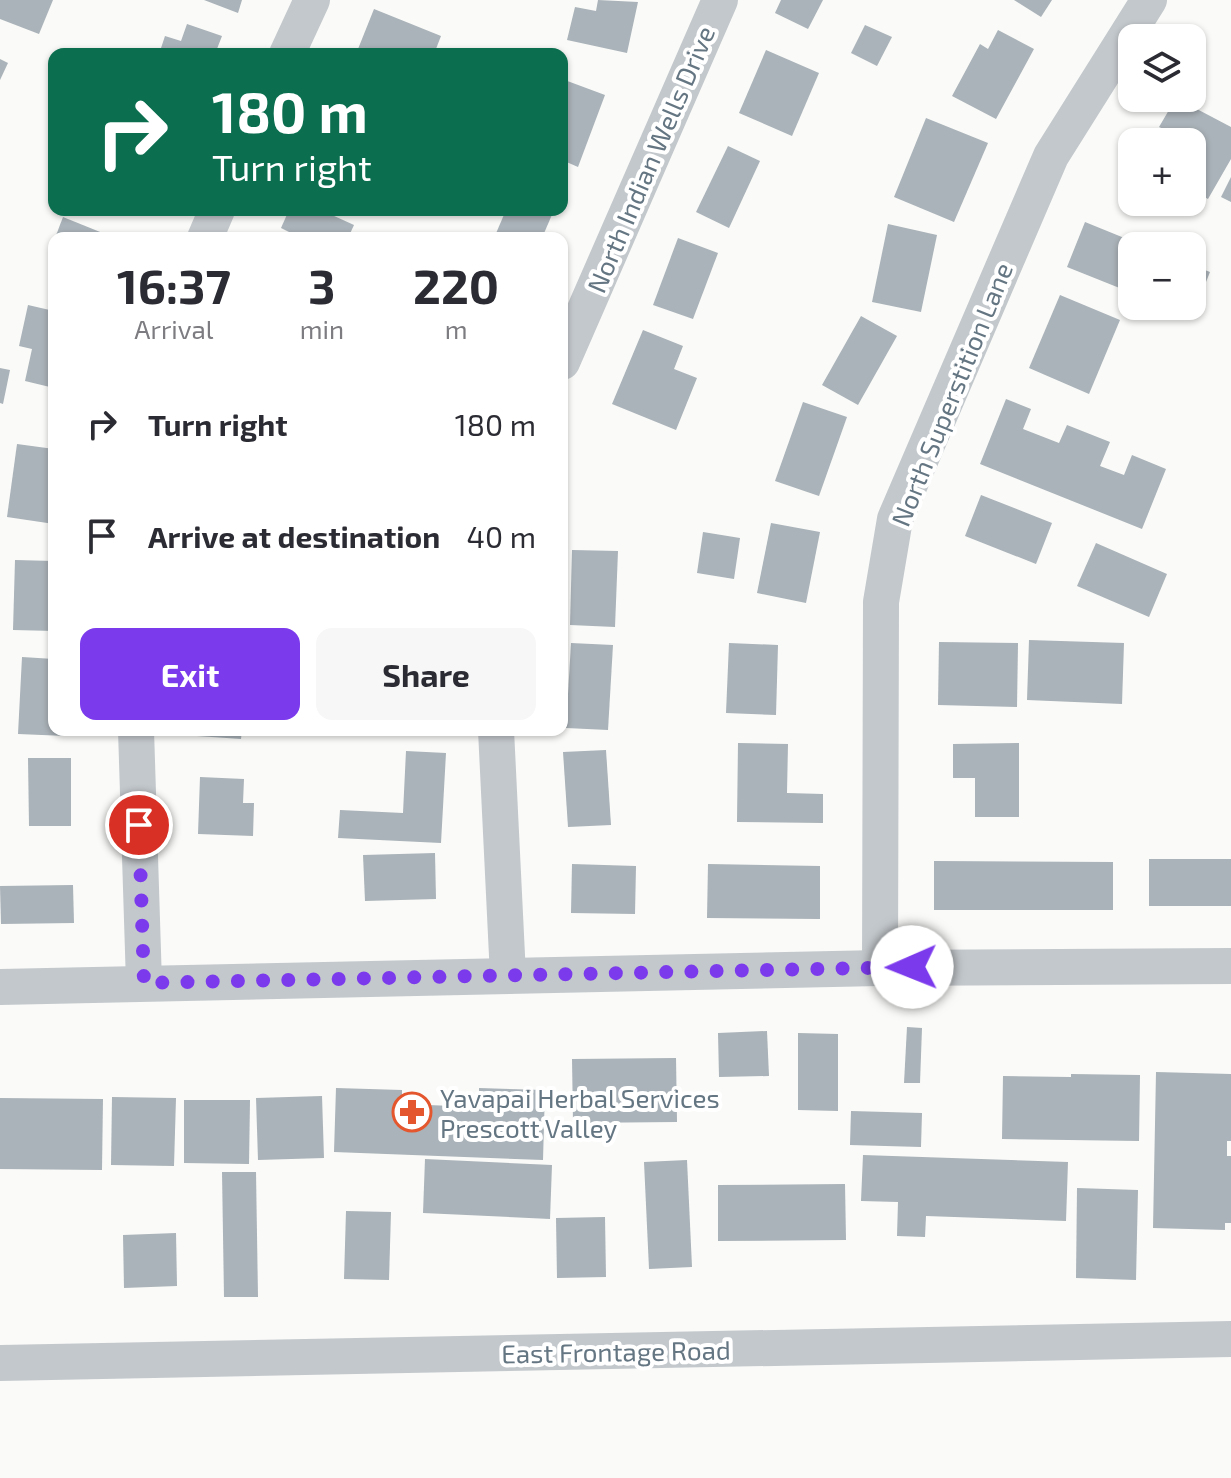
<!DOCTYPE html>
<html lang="en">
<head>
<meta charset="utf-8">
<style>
  :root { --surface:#fff; --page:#f7f7f7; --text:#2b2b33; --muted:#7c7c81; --accent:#7c3aed }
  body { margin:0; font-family:"Exo 2",sans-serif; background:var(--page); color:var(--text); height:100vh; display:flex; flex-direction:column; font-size:30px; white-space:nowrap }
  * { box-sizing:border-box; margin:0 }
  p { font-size:26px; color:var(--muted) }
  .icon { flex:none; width:44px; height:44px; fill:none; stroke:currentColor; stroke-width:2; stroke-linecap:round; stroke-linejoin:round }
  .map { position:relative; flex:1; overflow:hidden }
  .drawer { position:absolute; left:48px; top:232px; width:520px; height:504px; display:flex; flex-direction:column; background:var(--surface); border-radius:16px; box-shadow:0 2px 6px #0004 }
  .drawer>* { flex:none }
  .hud { position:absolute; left:48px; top:48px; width:520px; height:168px; border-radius:16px; box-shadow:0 2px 6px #0004; background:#0b6e4f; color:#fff; overflow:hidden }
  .controls { position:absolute; left:1118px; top:24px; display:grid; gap:16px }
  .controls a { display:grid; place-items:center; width:88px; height:88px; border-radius:16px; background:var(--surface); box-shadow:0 2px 6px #0004; font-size:40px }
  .pin { position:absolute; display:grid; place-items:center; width:68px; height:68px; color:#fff; margin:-34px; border:4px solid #fff; border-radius:50%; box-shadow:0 2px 8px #0007 }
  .me { position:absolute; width:88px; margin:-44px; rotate:269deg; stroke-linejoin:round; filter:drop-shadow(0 0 6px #0008) }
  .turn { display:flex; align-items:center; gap:28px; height:168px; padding:0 32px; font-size:36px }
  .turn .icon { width:104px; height:104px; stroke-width:2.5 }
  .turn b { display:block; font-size:56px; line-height:68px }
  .eta { display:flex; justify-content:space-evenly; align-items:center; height:136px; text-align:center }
  .eta b { font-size:48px; font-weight:700; line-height:56px }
  .action { display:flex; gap:16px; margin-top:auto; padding:16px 32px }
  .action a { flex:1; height:92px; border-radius:16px; background:var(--accent); color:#fff; font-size:32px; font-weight:700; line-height:92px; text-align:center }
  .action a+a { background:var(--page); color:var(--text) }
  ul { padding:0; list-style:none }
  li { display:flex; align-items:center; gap:24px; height:112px; padding:0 32px }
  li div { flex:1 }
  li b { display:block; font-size:30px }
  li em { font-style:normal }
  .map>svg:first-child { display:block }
  .building { fill:#aab3b9 }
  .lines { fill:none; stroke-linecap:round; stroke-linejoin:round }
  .minor { stroke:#c3c8cc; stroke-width:36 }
  .route { stroke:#7c3aed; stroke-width:14; stroke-dasharray:0 25.2 }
  .labels { text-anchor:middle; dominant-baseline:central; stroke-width:8; stroke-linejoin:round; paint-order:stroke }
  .street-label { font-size:26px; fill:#657683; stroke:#fff }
  .poi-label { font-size:26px; fill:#657683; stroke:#fff; text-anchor:start }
</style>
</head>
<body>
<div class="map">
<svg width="1231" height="1478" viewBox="0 0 1231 1478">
  <rect width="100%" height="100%" fill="#fafaf8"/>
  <!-- building -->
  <g class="building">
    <polygon points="0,0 53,0 39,34 0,19"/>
    <polygon points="204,0 242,0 238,13"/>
    <polygon points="598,0 638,2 627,53 567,40 575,7 596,11"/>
    <polygon points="781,0 823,0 808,29 775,13"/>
    <polygon points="1014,0 1052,0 1041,17"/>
    <polygon points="374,9 441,36 434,54 356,54"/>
    <polygon points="187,24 222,36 215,54 159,54 165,36 181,41"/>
    <polygon points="865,25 892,37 877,66 851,53"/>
    <polygon points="998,30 1034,49 996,119 952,96 980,44 988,49"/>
    <polygon points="766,50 819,73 792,136 739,113"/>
    <polygon points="0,59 8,63 0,80"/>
    <polygon points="562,79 605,95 578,167 562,160"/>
    <polygon points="1176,98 1231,127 1231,159 1208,199 1192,190 1192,142 1159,127"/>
    <polygon points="926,118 988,143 954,222 894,197"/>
    <polygon points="728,146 760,161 729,228 696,212"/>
    <polygon points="1231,177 1231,202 1221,197"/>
    <polygon points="289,210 321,210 354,225 348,238 301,238 281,228"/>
    <polygon points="506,210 554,210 542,238 494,238"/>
    <polygon points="63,217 115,238 55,238"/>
    <polygon points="1085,222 1144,246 1132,246 1132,293 1067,267"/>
    <polygon points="888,224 937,235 921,312 872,302"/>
    <polygon points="678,238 718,253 693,319 653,305"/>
    <polygon points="1192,265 1210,272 1192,317 1165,306 1192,306"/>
    <polygon points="1060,295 1120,320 1089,394 1029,368"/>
    <polygon points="28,305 54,311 54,388 25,381 32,349 19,346"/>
    <polygon points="861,316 897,336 858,405 822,385"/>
    <polygon points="643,330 683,346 674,369 697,378 676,430 612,404"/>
    <polygon points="0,368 10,370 3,404 0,403"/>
    <polygon points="1006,399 1031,409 1023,429 1059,443 1067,425 1110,442 1100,466 1124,475 1132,455 1166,469 1142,529 980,464"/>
    <polygon points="803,402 847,417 819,496 775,481"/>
    <polygon points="17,444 54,449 54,524 7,517"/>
    <polygon points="981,495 1052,523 1036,564 965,536"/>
    <polygon points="771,523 820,532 806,603 757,593"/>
    <polygon points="703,532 740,538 734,579 697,573"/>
    <polygon points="1096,543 1167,574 1149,617 1077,586"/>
    <polygon points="572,550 618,551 615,627 570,625"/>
    <polygon points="15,560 54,561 54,631 13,630"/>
    <polygon points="1029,640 1124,643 1122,704 1027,700"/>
    <polygon points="939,642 1018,643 1017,707 938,705"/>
    <polygon points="571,643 613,645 608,730 566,728"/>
    <polygon points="729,643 778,645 776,715 726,713"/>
    <polygon points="22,657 54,659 54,730 66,730 66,736 18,734"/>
    <polygon points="197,730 242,730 241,739 197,736"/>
    <polygon points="738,743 788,744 787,793 823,794 823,823 737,822"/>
    <polygon points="1019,743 1019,817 975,817 975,778 953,778 953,744"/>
    <polygon points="606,750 611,825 568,827 563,752"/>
    <polygon points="406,751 446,753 441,843 338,838 340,810 403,813"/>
    <polygon points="28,758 71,758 71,826 29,826"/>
    <polygon points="200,777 244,779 243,803 254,803 253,836 198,834"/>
    <polygon points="435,853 436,899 365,901 363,855"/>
    <rect x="1149" y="859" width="82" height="47"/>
    <polygon points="934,861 1113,862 1113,910 934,910"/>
    <polygon points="572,864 636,866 635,914 571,913"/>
    <polygon points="708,864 820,866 820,919 707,918"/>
    <polygon points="73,885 74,923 1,924 0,886"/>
    <polygon points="907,1027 922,1028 920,1083 904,1083"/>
    <polygon points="767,1031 769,1076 719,1077 718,1033"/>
    <polygon points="798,1033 838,1034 838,1111 798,1110"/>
    <polygon points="676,1058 677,1122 573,1123 572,1059"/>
    <polygon points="1156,1072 1231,1074 1231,1141 1227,1141 1227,1156 1231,1156 1231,1223 1225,1223 1225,1230 1153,1228"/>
    <polygon points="1071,1074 1140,1075 1139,1141 1002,1139 1003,1076 1071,1077"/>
    <polygon points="336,1088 402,1090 402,1104 479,1107 479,1088 545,1090 543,1160 334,1152"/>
    <polygon points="322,1096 324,1158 258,1160 256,1098"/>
    <polygon points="112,1097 176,1098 174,1166 111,1165"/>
    <polygon points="0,1098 103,1099 102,1170 0,1169"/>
    <polygon points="184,1100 250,1100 249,1164 184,1163"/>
    <polygon points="851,1111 922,1113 921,1147 850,1145"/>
    <polygon points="863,1155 1068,1162 1066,1221 926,1216 925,1237 897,1236 898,1202 861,1201"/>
    <polygon points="425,1159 552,1165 550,1219 423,1213"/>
    <polygon points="687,1160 692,1267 649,1269 644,1162"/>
    <polygon points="222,1172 256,1172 258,1297 224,1297"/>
    <polygon points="845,1184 846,1240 718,1241 718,1185"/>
    <polygon points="1077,1188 1138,1190 1136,1280 1076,1278"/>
    <polygon points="346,1211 391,1212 389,1280 344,1279"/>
    <polygon points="605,1217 606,1277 557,1278 556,1218"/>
    <polygon points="176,1233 177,1286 124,1288 123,1235"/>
  </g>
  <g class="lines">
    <!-- minor -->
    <g class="minor">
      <polyline points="287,54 312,0"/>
      <polyline points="205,238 217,210"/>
      <polyline points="562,362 720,0"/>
      <polyline points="136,730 144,983"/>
      <polyline points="496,730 508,976"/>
      <polyline points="880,968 881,602 895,519 1051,156 1149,0"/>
      <polyline points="0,987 880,968 1231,966"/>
      <polyline points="0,1363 1231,1339"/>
    </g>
  </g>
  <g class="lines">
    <!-- route -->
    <polyline class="route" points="139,825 144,983 912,967"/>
  </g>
  <!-- icons -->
  <defs>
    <g id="pharmacy-ring" transform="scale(2)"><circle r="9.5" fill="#fff" stroke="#e4572e" stroke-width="1.5"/><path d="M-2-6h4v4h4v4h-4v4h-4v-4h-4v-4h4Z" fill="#e4572e"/></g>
  </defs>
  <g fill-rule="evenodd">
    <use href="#pharmacy-ring" x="412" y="1112"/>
  </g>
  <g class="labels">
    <!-- street labels -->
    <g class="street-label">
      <text transform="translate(650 159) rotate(-67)">North Indian Wells Drive</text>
      <text transform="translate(951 394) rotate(-68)">North Superstition Lane</text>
      <text transform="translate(616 1351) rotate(-1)">East Frontage Road</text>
    </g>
    <!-- poi labels -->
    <g class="poi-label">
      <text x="440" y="1097">Yavapai Herbal Services<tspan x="440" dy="30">Prescott Valley</tspan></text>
    </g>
  </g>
</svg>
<div class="controls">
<a><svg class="icon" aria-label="layers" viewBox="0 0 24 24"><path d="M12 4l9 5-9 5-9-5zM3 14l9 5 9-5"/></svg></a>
<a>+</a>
<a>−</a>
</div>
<div class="pin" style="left:139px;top:825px;background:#d93025"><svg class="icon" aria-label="arrive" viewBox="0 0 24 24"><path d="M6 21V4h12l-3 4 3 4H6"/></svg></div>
<svg class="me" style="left:912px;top:967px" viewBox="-20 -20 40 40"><circle r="19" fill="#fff"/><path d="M0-13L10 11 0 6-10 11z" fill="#7c3aed"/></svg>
<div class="hud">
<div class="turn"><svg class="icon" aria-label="right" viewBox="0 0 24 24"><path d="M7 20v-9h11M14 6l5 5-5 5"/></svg><div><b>180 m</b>Turn right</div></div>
</div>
<section class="drawer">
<div class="eta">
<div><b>16:37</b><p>Arrival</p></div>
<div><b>3</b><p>min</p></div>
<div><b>220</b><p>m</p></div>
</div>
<ul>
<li><svg class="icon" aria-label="right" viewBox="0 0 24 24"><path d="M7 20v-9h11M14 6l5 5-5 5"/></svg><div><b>Turn right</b></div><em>180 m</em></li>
<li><svg class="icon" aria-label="arrive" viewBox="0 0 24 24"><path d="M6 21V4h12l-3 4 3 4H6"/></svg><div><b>Arrive at destination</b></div><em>40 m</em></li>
</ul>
<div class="action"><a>Exit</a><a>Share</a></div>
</section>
</div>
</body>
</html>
